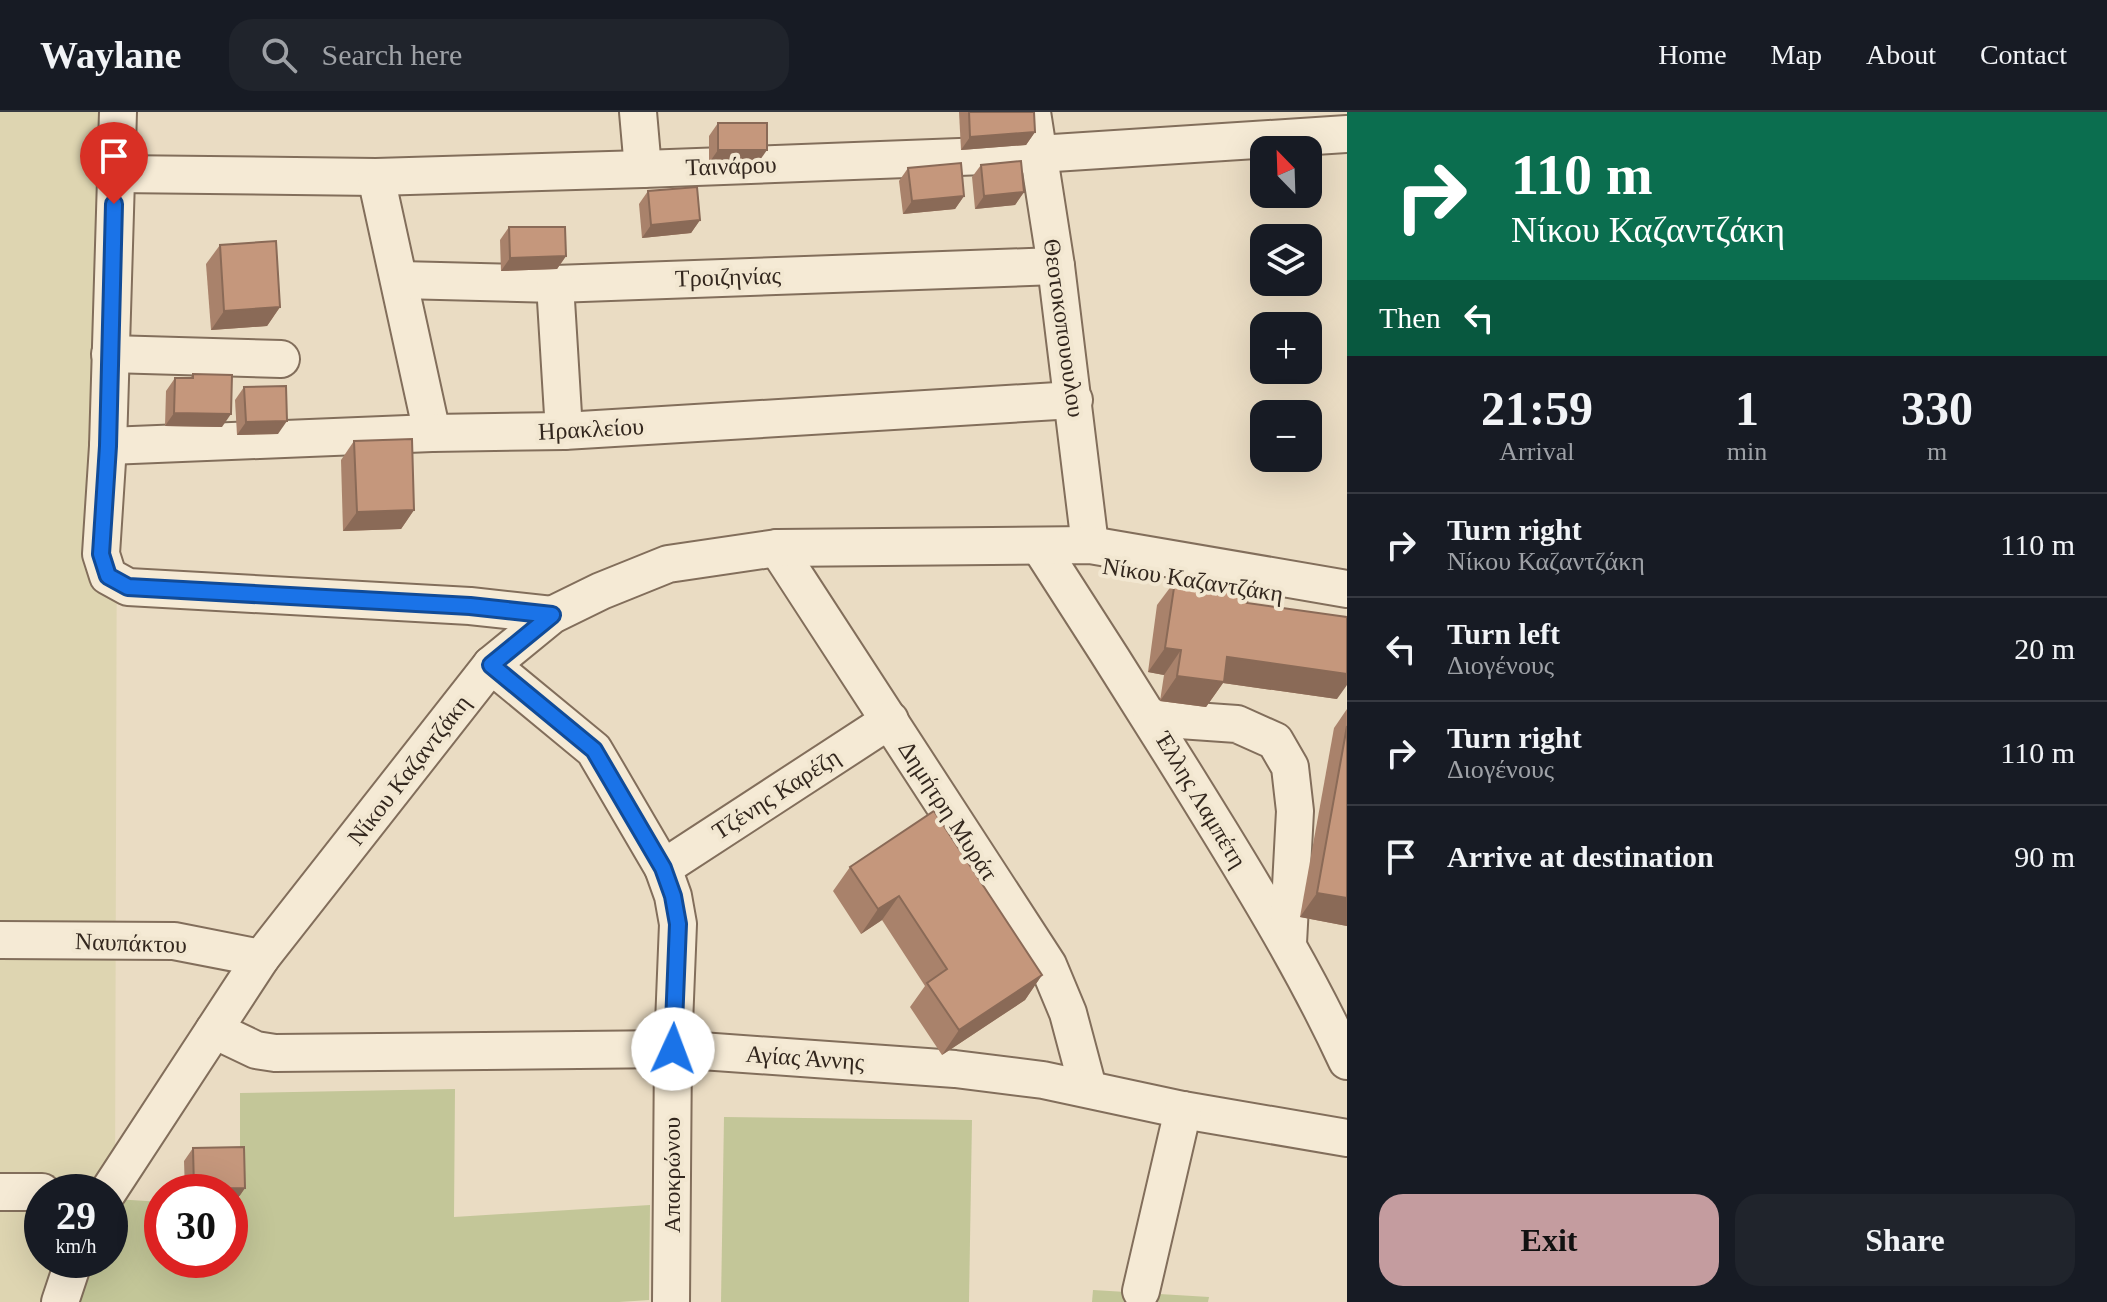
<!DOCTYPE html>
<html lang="en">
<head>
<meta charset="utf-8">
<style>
  :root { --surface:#171b24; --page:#20242c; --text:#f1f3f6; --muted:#9ea1a6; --line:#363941; --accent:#c49c9f }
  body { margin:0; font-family:"Times New Roman",serif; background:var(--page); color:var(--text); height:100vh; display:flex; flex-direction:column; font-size:30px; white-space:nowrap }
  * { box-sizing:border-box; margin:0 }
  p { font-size:26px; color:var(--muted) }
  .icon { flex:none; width:44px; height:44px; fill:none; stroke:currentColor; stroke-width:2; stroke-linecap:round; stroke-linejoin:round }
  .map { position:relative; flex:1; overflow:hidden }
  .details { display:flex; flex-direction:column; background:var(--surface); width:760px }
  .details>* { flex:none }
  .hud { background:#0b6e4f; color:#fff; overflow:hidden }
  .needle { width:52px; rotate:337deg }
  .fabs { position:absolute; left:1250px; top:24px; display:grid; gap:16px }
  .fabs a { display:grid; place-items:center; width:72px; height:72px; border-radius:16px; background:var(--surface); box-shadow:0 8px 32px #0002; font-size:40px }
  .speed { position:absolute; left:24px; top:1062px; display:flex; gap:16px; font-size:40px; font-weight:700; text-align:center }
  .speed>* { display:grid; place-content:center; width:104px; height:104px; border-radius:50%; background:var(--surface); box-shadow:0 8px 32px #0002; line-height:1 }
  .speed small { font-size:20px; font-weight:400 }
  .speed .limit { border:12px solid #d22; background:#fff; color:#111 }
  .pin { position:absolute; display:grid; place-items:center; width:68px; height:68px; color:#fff; margin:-82px -34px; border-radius:50% 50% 50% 0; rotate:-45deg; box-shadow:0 0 8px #0007 }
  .pin .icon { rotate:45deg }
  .me { position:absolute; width:88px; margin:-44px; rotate:2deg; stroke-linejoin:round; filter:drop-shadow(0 0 6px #0008) }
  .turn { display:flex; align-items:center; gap:28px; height:168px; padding:0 32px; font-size:36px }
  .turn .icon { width:104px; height:104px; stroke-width:2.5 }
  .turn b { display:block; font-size:56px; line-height:68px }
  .then { display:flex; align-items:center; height:76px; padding:0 32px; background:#0003; gap:16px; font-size:30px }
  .eta { display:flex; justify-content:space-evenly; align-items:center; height:136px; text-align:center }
  .eta b { font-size:48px; font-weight:700; line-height:56px }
  .primary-button { display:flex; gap:16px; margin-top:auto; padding:16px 32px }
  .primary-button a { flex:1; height:92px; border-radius:24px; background:var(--accent); color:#111; font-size:32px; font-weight:700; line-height:92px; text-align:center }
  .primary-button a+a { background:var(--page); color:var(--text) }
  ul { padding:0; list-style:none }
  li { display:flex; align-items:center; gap:24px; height:104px; padding:0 32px; border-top:2px solid var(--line) }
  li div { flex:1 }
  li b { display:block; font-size:30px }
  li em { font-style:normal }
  header { display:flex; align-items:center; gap:48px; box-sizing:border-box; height:112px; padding:0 40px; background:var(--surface); border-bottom:2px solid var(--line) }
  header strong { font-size:38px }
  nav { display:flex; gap:44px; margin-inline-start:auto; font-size:28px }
  .search { width:560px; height:72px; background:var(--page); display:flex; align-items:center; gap:20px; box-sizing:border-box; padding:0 28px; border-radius:24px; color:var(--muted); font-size:30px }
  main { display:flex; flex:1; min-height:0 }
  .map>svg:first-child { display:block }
  .farmland { fill:#ded5b1 }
  .green { fill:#c3c698 }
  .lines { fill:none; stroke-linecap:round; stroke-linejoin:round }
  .minor-casing { stroke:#826e5b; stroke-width:40 }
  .minor { stroke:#f5ead5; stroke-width:36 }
  .wall { fill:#a9826b }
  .shaded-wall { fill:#8a6a57 }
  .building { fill:#c5977c; stroke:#8a6a57; stroke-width:2 }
  .route-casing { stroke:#114b97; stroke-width:20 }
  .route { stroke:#1a73e8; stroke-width:14 }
  .labels { text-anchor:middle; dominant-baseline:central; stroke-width:8; stroke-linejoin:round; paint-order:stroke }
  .street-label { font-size:24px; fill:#33271e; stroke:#f2e7d1 }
</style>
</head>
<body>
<header>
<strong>Waylane</strong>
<div class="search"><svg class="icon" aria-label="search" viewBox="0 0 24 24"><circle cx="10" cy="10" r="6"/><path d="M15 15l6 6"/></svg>Search here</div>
<nav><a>Home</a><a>Map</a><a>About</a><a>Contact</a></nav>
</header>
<main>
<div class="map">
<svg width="1347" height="1190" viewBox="0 0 1347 1190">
  <rect width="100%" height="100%" fill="#eadcc3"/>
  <!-- farmland -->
  <polygon class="farmland" points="0,0 118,0 115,1087 110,1099 110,1080 42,1080 42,1148 90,1148 48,1190 0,1190"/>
  <!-- green -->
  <g class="green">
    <polygon points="455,977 454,1105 650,1093 649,1188 619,1190 48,1190 90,1148 110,1148 110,1099 115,1087 162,1090 162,1148 230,1148 230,1093 240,1093 240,981"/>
    <polygon points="724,1005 972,1008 969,1190 721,1190"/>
    <polygon points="1093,1178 1209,1185 1208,1190 1092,1190"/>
  </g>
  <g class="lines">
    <!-- minor casing -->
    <g class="minor-casing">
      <g id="minor">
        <polyline points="118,0 108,334 101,442 108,464 128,475 470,494 552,503"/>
        <polyline points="638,0 643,57"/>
        <polyline points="1032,0 1056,154 1090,433"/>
        <polyline points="115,62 376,65 643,57 1038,42 1347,22"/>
        <polyline points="376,65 432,321"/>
        <polyline points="400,168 555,172 1056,154"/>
        <polyline points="555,172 564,319"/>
        <polyline points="110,242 281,247"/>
        <polyline points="108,334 432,321 564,319 1074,288"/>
        <path d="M1040,435C1101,529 1161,624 1220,720C1266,795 1310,869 1347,949"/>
        <polyline points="777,436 1048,853 1068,901 1088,976"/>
        <polyline points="491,553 594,638 663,756 673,784 678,812 673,937 671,1190"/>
        <polyline points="1151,606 1237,612 1275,629 1290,655 1295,699 1288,831"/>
        <polyline points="663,756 890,608"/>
        <polyline points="0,828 174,829 261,846"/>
        <polyline points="214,918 256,938 275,941 673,937 955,957 1043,968 1183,998 1347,1026"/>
        <polyline points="0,1080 42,1080"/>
        <polyline points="108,1080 261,846 491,553 552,503 601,479 668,452 777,436 1090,433 1347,477"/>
        <polyline points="1141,1179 1183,998"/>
        <polyline points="60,1190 74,1148"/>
      </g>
    </g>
    <!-- minor -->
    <use href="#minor" class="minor"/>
  </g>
  <!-- wall -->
  <g class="wall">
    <polygon points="959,0 1034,0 1035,20 1026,33 961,38"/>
    <polygon points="718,11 758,51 709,51 709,24"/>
    <polygon points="981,53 1024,80 1015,93 975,97 972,65"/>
    <polygon points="908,56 964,84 955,97 903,102 899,69"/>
    <polygon points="648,79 700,108 691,121 642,126 639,92"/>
    <polygon points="509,115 566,144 557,157 501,159 500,128"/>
    <polygon points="220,133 280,195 267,214 211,218 206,152"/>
    <polygon points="193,262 222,315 165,314 166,279 175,266 190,266"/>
    <polygon points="244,275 278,322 237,323 235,288"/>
    <polygon points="354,329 414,398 401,417 343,419 341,348"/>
    <polygon points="1175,469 1247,491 1337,587 1223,571 1206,595 1160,589 1164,563 1148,560 1157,493"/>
    <polygon points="1347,597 1347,814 1300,805 1334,616"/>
    <polygon points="850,755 1042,863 1025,888 942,943 910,895 925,874 882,808 861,822 833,779"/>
    <polygon points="193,1036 245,1076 236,1089 230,1089 230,1080 185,1080 184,1049"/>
  </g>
  <!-- shaded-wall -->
  <g class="shaded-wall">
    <polygon points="1035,20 1026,33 961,38 970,25"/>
    <polygon points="718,38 767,38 758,51 709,51"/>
    <polygon points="1024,80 1015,93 975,97 984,84"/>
    <polygon points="964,84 955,97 903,102 912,89"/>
    <polygon points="700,108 691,121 642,126 651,113"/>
    <polygon points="566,144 557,157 501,159 510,146"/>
    <polygon points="280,195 267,214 211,218 224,199"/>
    <polygon points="174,301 231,302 222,315 165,314"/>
    <polygon points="287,309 278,322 237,323 246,310"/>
    <polygon points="414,398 401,417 343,419 357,400"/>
    <polygon points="1165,536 1181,538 1164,563 1148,560"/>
    <polygon points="1227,545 1347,562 1347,573 1337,587 1223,571 1206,595 1160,589 1177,564"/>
    <polygon points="1317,781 1347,786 1347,814 1300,805"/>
    <polygon points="899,784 882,808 861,822 878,797"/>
    <polygon points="1042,863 1025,888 942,943 959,918"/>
    <polygon points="245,1076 236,1089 230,1089 230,1080 191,1080 194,1077"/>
  </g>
  <!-- building -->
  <g class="building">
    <polygon points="969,0 1034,0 1035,20 970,25"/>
    <rect x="718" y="11" width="49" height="27"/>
    <polygon points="1021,49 1024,80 984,84 981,53"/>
    <polygon points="961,51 964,84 912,89 908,56"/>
    <polygon points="697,75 700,108 651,113 648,79"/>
    <polygon points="509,115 565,115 566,144 510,146"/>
    <polygon points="276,129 280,195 224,199 220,133"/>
    <polygon points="193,262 232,263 231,302 174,301 175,266 193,266"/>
    <polygon points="286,274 287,309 246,310 244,275"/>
    <polygon points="412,327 414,398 357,400 354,329"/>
    <polygon points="1175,469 1249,479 1247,491 1347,505 1347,562 1227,545 1224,570 1177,564 1181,538 1165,536"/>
    <polygon points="1347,614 1347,786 1317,781"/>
    <polygon points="934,699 1042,863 959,918 927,871 947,857 899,784 878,797 850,755"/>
    <polygon points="244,1035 245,1076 194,1077 193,1036"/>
  </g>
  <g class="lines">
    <!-- route casing -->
    <g class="route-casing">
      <polyline id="route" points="114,92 108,334 101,442 108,464 128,475 470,494 552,503 491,553 594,638 663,756 673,784 678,812 673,937"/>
    </g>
    <!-- route -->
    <use href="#route" class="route"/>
  </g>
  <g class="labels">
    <!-- street labels -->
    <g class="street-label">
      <text transform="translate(731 54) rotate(-2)">Ταινάρου</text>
      <text transform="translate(728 165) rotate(-2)">Τροιζηνίας</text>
      <text transform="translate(1064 216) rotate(82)">Θεοτοκοπουουλου</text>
      <text transform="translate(591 317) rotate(-3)">Ηρακλείου</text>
      <text transform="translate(1193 468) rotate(9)">Νίκου Καζαντζάκη</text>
      <text transform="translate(409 658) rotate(-52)">Νίκου Καζαντζάκη</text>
      <text transform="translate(776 682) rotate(-33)">Τζένης Καρέζη</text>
      <text transform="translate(1201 688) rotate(59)">Έλλης Λαμπέτη</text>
      <text transform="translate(948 699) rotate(57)">Δημήτρη Μυράτ</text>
      <text transform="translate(131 831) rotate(2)">Ναυπάκτου</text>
      <text transform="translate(805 946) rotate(4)">Αγίας Άννης</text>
      <text transform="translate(672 1063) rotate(-90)">Αποκρώνου</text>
    </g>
  </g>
</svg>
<div class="fabs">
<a><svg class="needle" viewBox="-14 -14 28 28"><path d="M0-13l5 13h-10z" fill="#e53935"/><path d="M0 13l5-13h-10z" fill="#9ea1a6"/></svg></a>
<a><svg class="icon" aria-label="layers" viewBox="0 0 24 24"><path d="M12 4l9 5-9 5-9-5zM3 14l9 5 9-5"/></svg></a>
<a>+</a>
<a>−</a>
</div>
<div class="speed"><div>29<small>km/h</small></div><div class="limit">30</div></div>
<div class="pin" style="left:114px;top:92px;background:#d93025"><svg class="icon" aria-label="arrive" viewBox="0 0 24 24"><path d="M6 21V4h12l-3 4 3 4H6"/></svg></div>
<svg class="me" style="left:673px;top:937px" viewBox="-20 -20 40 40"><circle r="19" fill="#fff"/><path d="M0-13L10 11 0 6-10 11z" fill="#1a73e8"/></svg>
</div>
<section class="details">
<div class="hud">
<div class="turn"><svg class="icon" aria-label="right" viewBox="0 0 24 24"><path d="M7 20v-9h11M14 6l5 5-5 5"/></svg><div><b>110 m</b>Νίκου Καζαντζάκη</div></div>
<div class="then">Then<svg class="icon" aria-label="left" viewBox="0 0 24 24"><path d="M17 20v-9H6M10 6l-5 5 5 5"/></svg></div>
</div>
<div class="eta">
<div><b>21:59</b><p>Arrival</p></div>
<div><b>1</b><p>min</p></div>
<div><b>330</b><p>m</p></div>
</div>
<ul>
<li><svg class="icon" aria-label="right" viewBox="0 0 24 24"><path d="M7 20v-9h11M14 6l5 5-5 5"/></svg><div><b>Turn right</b><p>Νίκου Καζαντζάκη</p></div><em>110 m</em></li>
<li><svg class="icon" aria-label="left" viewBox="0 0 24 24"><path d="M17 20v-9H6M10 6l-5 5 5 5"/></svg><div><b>Turn left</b><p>Διογένους</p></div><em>20 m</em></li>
<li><svg class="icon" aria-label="right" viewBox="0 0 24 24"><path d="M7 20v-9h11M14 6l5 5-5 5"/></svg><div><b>Turn right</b><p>Διογένους</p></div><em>110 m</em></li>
<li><svg class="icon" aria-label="arrive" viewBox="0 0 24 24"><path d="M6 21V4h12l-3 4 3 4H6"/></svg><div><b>Arrive at destination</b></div><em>90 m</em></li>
</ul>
<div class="primary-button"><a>Exit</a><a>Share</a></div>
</section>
</main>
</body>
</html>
